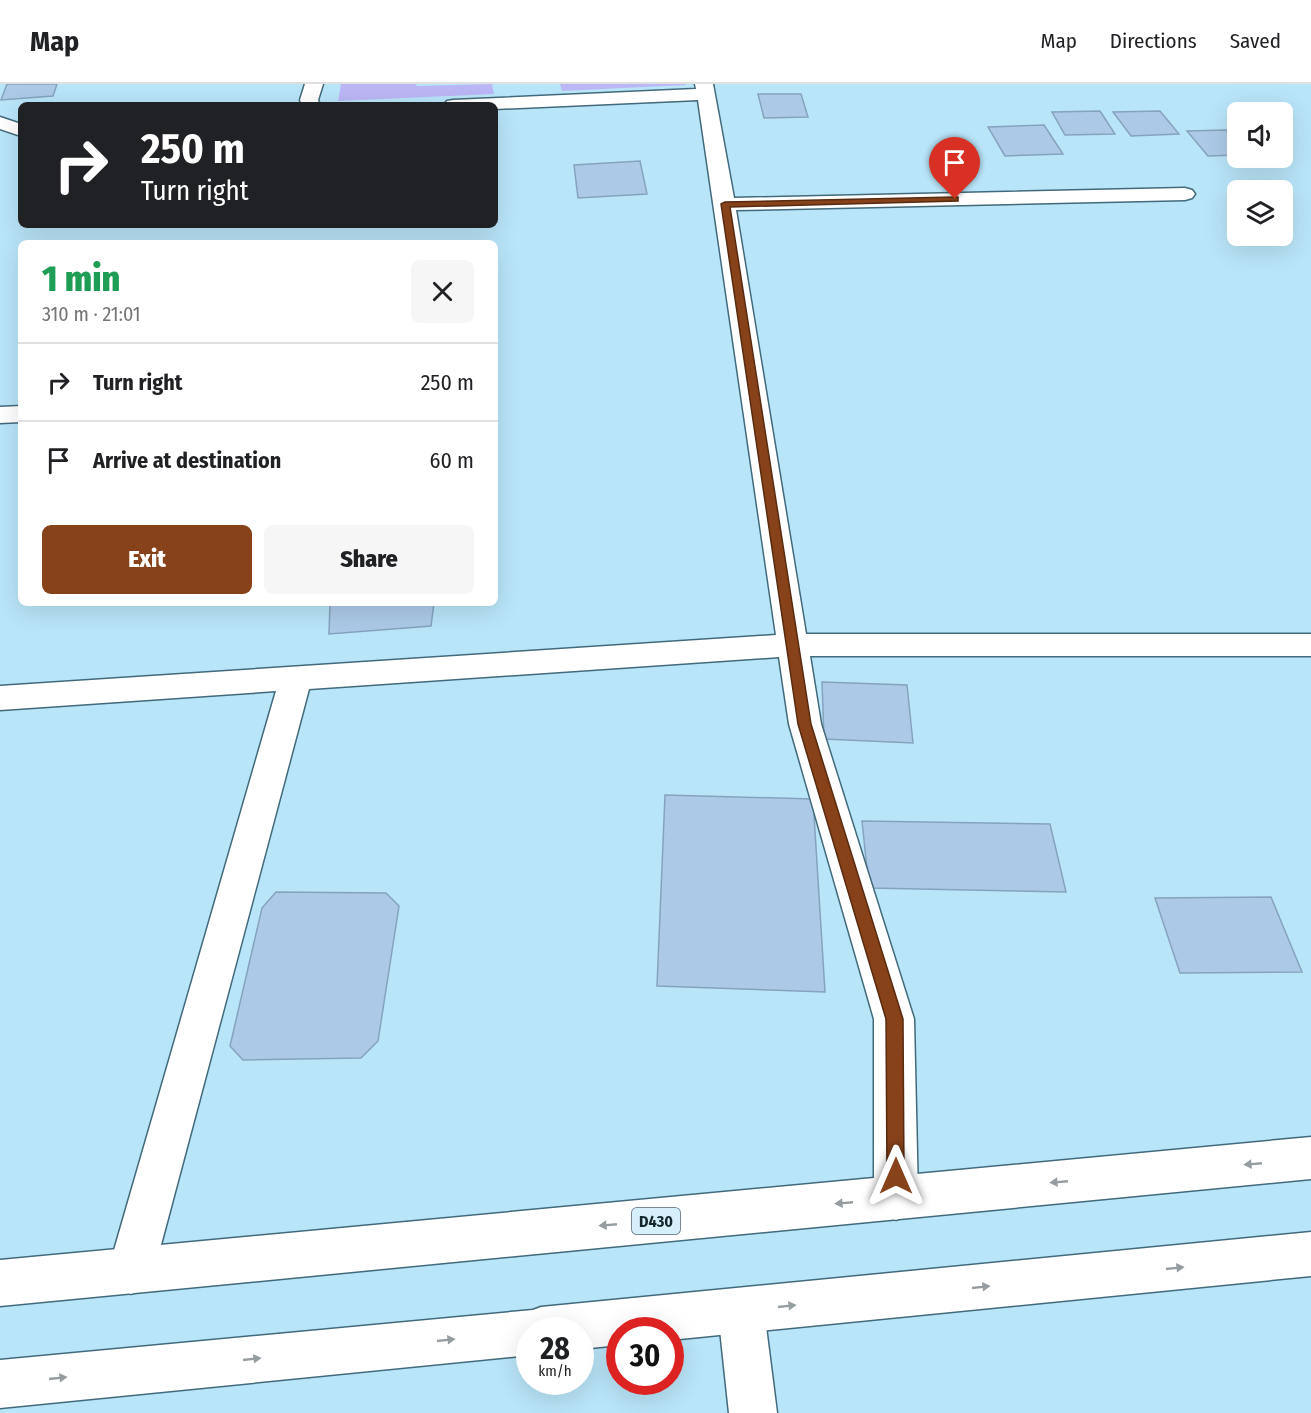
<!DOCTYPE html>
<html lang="en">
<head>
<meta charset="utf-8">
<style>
  :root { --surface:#fff; --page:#f6f6f6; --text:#202124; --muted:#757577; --line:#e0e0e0; --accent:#87421a }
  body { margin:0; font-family:"Fira Sans Condensed",sans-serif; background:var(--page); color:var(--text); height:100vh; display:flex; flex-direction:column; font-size:22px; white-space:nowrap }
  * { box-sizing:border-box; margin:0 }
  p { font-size:20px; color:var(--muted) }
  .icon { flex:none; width:33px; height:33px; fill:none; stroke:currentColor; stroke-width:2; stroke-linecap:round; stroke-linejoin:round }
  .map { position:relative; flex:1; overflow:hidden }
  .details { position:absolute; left:18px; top:156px; width:480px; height:366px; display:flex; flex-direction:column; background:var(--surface); border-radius:9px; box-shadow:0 6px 24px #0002 }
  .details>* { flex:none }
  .guide { position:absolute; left:18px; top:18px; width:480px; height:126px; border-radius:9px; box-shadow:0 6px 24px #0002; background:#202124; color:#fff; overflow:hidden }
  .tools { position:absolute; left:1227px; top:18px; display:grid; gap:12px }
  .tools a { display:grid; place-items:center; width:66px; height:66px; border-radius:9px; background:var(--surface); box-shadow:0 6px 24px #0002; font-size:30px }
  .speed { position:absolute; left:516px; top:1233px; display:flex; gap:12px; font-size:30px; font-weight:700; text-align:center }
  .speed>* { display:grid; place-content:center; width:78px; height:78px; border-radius:50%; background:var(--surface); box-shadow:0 6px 24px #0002; line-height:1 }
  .speed small { font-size:15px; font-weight:400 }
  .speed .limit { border:9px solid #d22; background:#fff; color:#111 }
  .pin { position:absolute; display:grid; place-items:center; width:51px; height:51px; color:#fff; margin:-62px -26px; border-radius:50% 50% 50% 0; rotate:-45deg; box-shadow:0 0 6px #0007 }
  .pin .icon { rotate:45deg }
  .me { position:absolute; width:66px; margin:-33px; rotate:0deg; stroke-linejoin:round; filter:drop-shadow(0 0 4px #0008) }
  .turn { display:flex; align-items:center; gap:21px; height:126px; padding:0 24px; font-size:27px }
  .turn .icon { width:78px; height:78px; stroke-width:2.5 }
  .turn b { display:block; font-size:42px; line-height:51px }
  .round { display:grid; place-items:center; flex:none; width:63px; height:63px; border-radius:9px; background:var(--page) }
  .headline { display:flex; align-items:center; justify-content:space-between; height:102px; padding:0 24px }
  h1 { font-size:36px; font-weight:800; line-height:45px; color:#1e9e55 }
  .primary-button { display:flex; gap:12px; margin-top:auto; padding:12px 24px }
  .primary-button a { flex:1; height:69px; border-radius:9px; background:var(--accent); color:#fff; font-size:24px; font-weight:800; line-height:69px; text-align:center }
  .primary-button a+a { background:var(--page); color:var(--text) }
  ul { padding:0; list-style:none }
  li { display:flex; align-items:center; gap:18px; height:78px; padding:0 24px; border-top:2px solid var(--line) }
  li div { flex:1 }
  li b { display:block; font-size:22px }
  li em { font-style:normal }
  header { display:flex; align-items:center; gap:36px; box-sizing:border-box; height:84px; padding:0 30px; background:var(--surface); border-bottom:2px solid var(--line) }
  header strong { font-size:28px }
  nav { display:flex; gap:33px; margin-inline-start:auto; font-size:21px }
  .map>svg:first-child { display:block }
  .green { fill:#bbb7f6 }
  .building { fill:#accae8; stroke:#85a3bf; stroke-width:1.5 }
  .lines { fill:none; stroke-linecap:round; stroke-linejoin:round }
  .street-casing { stroke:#426a7b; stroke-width:3 }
  .highway-casing { stroke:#426a7b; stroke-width:3 }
  .street { fill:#fff; fill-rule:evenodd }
  .highway { fill:#fff; fill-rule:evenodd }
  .oneway { fill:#969da0 }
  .route { fill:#87421a; stroke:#582b11; stroke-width:1.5 }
  .labels { text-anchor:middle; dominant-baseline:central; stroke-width:6; stroke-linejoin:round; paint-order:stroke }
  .shield { fill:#d5effb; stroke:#4f626b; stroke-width:1.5 }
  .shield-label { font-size:16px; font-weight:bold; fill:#15262d }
</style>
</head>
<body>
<header>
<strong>Map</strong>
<nav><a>Map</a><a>Directions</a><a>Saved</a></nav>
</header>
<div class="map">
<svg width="1311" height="1329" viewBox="0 0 1311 1329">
  <rect width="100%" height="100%" fill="#b9e5f8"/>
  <!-- green -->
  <g class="green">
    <polygon points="341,0 416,0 417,2 492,0 494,10 338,17"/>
    <polygon points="560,0 686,0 686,1 562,7"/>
  </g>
  <!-- building -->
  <g class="building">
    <polygon points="7,0 57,0 53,12 1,16"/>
    <polygon points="758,10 801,10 808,33 764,34"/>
    <polygon points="1100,27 1115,50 1065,51 1052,28"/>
    <polygon points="1160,27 1179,50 1131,52 1113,28"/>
    <polygon points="1044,41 1063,70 1005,72 988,43"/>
    <polygon points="1226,46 1238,59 1238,71 1208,72 1187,47"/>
    <polygon points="640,77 647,110 578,114 574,81"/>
    <polygon points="330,519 434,519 431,542 329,550"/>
    <polygon points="822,598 907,601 913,659 824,655"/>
    <polygon points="665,711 813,715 825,908 657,902"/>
    <polygon points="862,737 1050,740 1066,808 869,804"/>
    <polygon points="276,808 386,809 399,822 378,957 361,974 243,976 230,962 262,824"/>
    <polygon points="1271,813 1302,888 1180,889 1155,814"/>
  </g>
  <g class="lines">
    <!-- street casing -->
    <g class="street-casing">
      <g id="street">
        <polygon points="305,0 323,0 318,16 320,21 302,21 300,16"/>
        <polygon points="695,0 713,0 734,114 1185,104 1192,106 1195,110 1192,114 1185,116 736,126 806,550 1311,550 1311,572 810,572 821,640 914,935 918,1114 911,1129 896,1136 881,1129 874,1114 874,935 789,640 779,573 309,605 154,1187 147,1203 131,1210 115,1203 108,1187 276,607 0,626 0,602 776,551 698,16 495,25 495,21 444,21 447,17 453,16 696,5"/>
        <polygon points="0,33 21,40 21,52 0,45"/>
        <polygon points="21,322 21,338 0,339 0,323"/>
        <polygon points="741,1204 757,1211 764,1227 777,1329 729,1329 718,1227 725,1211"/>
      </g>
    </g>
    <!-- highway casing -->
    <g class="highway-casing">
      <g id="highway">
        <polygon points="1311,1053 1311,1095 0,1222 0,1176"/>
        <polygon points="1311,1148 1311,1192 670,1256 670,1246 620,1246 620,1261 580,1265 580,1246 530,1246 530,1271 0,1324 0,1276 533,1226 541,1223"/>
      </g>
    </g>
    <!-- street -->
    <use href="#street" class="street"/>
    <!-- highway -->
    <use href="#highway" class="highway"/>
  </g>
  <!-- one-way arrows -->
  <defs><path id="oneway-solid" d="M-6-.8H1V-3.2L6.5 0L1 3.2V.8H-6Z" transform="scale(1.5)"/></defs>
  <g class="oneway">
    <use href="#oneway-solid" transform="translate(1253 1080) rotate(175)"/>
    <use href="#oneway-solid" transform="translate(1059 1098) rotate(175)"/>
    <use href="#oneway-solid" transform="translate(844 1119) rotate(175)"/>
    <use href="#oneway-solid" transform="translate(608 1141) rotate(175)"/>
    <use href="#oneway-solid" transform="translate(1175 1184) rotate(-6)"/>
    <use href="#oneway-solid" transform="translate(981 1203) rotate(-6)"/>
    <use href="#oneway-solid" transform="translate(787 1222) rotate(-6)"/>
    <use href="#oneway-solid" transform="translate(446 1256) rotate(-6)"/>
    <use href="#oneway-solid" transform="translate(252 1275) rotate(-6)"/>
    <use href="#oneway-solid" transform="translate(58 1294) rotate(-6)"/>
  </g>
  <!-- route -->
  <polygon class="route" points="955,113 958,113 958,117 730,123 811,640 903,935 904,1092 902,1098 896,1100 889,1098 887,1092 886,935 798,640 721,120 725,118"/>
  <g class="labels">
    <!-- shield labels -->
    <rect class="shield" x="632" y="1124" width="48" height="26" rx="4.5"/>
    <g class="shield-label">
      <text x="656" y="1137">D430</text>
    </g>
  </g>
</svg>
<div class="tools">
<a><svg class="icon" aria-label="sound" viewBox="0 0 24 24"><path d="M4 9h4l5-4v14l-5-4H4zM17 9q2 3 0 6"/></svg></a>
<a><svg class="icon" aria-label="layers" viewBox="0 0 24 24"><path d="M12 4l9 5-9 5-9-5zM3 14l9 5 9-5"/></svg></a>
</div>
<div class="speed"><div>28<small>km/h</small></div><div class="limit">30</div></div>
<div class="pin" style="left:955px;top:115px;background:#d93025"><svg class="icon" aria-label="arrive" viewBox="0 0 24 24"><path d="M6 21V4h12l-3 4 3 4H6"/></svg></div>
<svg class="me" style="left:896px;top:1092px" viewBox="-20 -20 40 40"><path d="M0-17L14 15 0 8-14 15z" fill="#87421a" stroke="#fff" stroke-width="4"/></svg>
<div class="guide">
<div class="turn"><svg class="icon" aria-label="right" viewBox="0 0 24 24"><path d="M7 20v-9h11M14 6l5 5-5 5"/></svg><div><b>250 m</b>Turn right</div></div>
</div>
<section class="details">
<div class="headline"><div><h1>1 min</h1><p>310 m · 21:01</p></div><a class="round"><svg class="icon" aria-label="close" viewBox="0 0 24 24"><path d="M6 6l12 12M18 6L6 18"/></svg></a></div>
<ul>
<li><svg class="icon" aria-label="right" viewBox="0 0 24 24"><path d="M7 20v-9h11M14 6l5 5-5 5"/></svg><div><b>Turn right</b></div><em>250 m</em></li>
<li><svg class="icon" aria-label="arrive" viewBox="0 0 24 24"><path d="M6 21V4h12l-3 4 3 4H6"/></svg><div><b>Arrive at destination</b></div><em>60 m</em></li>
</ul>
<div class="primary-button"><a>Exit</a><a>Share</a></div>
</section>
</div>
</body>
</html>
